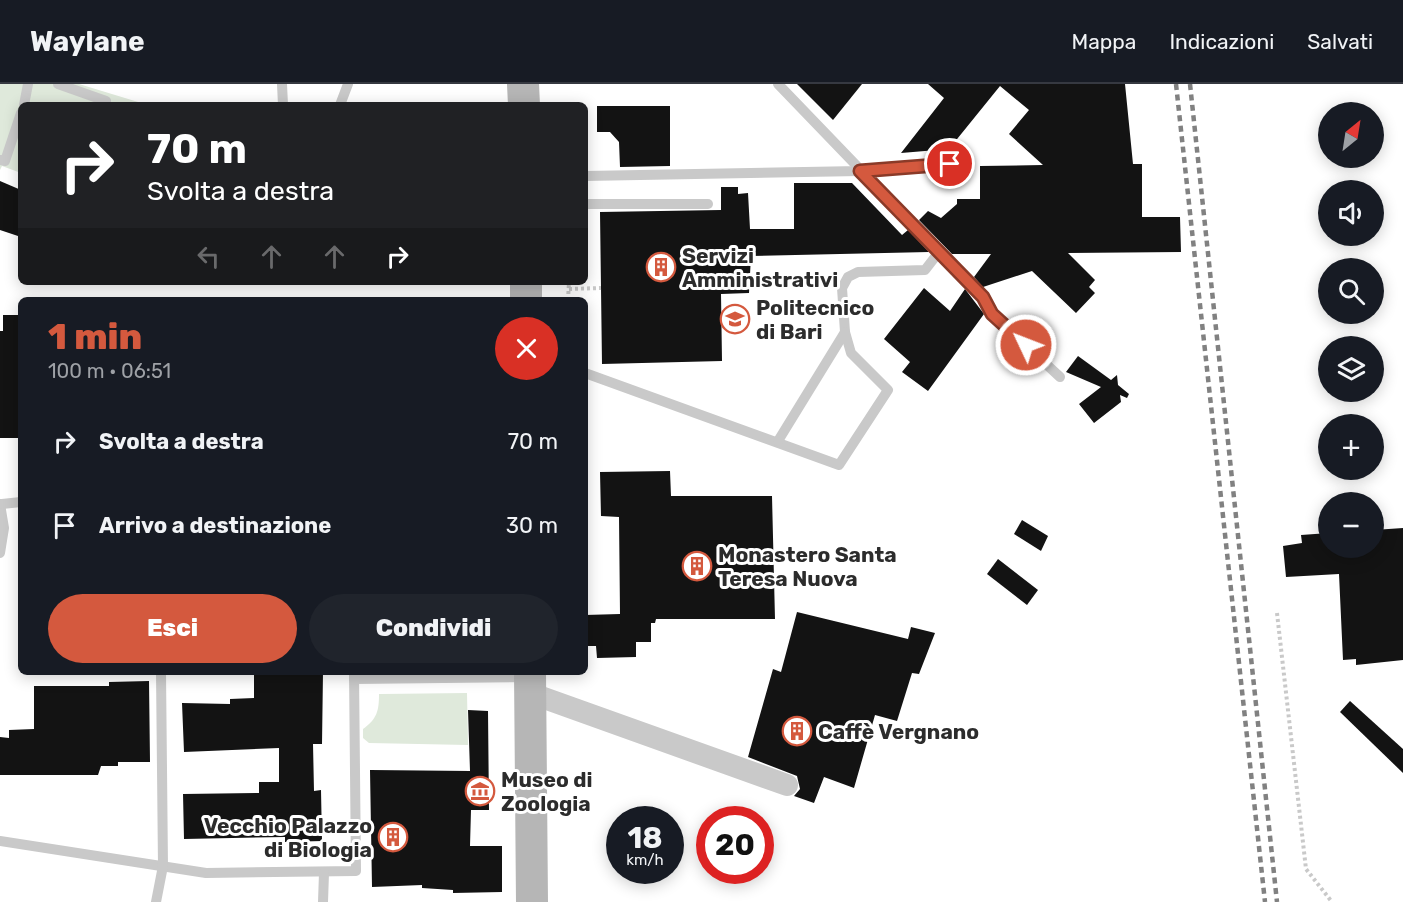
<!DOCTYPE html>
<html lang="it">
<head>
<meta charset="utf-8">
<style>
  :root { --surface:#171b24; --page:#20242c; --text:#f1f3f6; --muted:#9ea1a6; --line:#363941; --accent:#d4593e }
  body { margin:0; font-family:Rubik,sans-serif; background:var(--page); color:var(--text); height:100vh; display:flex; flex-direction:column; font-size:22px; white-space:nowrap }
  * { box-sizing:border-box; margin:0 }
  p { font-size:20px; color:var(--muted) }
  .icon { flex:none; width:33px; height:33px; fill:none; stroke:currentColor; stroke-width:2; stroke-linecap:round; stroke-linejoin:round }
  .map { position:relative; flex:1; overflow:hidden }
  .panel { position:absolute; left:18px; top:213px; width:570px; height:378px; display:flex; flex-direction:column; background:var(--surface); border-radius:9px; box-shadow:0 3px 15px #0003 }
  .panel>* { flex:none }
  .banner { position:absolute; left:18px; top:18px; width:570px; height:183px; border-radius:9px; box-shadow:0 3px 15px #0003; background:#202124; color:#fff; overflow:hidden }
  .needle { width:39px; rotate:30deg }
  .tools { position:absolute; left:1318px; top:18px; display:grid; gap:12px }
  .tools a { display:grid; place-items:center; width:66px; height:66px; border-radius:50%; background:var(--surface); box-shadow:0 3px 15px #0003; font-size:30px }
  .speed { position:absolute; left:606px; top:722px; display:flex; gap:12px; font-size:30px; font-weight:700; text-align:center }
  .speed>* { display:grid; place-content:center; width:78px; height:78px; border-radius:50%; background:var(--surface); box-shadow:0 3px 15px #0003; line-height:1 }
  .speed small { font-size:15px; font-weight:400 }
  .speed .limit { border:9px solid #d22; background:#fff; color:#111 }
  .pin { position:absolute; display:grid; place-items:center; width:51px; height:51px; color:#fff; margin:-26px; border:3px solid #fff; border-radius:50%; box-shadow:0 2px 6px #0007 }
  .me { position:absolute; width:66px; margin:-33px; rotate:313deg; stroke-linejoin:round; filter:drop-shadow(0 0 4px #0008) }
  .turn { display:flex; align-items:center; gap:21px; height:126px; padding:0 30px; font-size:27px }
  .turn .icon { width:78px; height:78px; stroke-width:2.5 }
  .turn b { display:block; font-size:42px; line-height:51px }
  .lanes { display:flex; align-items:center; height:57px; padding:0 30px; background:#0003; justify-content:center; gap:30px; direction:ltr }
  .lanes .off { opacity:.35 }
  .round { display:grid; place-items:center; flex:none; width:63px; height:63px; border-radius:32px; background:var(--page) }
  .summary { display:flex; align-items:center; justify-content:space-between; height:102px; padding:0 30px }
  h1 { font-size:36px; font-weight:800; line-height:45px; color:var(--accent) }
  .action { display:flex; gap:12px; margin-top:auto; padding:12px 30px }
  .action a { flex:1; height:69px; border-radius:36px; background:var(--accent); color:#fff; font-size:24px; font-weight:800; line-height:69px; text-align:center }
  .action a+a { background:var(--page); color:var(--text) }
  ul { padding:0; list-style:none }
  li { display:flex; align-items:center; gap:18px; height:84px; padding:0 30px }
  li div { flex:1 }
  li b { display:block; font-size:22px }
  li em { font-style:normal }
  header { display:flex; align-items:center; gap:36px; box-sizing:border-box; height:84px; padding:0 30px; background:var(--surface); border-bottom:2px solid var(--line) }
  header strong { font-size:28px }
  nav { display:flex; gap:33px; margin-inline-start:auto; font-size:21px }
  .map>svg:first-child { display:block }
  .green { fill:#dfe9db }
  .building { fill:#131313 }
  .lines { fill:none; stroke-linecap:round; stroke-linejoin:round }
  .path { stroke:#c9c9c9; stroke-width:4; stroke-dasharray:3 3; stroke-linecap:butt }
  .lane { stroke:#c9c9c9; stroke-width:10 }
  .street { stroke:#c9c9c9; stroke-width:22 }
  .secondary { stroke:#b6b6b6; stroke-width:32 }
  .rail { stroke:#818181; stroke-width:4.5; stroke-dasharray:6 4.5; stroke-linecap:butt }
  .route-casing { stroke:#8a3a28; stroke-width:15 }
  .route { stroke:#d4593e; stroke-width:10 }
  .labels { text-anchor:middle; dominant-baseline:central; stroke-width:6; stroke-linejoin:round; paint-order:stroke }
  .poi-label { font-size:21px; font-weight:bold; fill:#2c2c2c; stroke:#fff; text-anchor:start }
</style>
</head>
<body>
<header>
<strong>Waylane</strong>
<nav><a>Mappa</a><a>Indicazioni</a><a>Salvati</a></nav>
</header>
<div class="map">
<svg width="1403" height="818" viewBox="0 0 1403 818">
  <rect width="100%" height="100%" fill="#fff"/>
  <!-- green -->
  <g class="green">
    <polygon points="0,0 79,0 148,21 21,21 21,89 2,82 0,86"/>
    <path d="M467,609L468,661L369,659L363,654V645C377,635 379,627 379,610Z"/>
  </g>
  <!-- building -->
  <g class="building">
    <polygon points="797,0 862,0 833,36"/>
    <polygon points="928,0 1125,0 1133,80 1142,80 1142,133 1180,133 1181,168 1068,169 1095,196 1089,203 1095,209 1076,229 1032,187 983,203 974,193 991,170 952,170 919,136 928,127 941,134 957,120 957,115 980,115 980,82 1043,81 1009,50 1029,26 1000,2 949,65 901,69 944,14"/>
    <polygon points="597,22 670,22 670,82 620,83 619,58 610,48 597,48"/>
    <polygon points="0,97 21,106 21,153 0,146"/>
    <polygon points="794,99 852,99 902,151 908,146 929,168 751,172 749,209 721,210 722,277 602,280 600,128 721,126 721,103 738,103 738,110 748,109 750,145 794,145"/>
    <polygon points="924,204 950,227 965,205 984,230 928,307 902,288 910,278 884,255"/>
    <polygon points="3,231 21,231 21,354 0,354 0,247 3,247"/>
    <polygon points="1078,272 1111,296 1117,291 1118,301 1129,310 1127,314 1120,311 1121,318 1094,339 1079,320 1101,303 1066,288"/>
    <polygon points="670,387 671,412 772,412 775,535 656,535 655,539 651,539 651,558 636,558 636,573 597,574 596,562 585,562 585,531 620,530 619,433 601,432 600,388"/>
    <polygon points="1022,436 1048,452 1041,467 1014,450"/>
    <polygon points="1403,444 1403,576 1356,581 1356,575 1343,576 1339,490 1286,493 1283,462 1302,459 1301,451 1329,449 1329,464 1374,464 1374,446"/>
    <polygon points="998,475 1038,506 1027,521 987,490"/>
    <polygon points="797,528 908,555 911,543 935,549 919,590 912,589 897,637 875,631 854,704 824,693 814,719 794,712 800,705 797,692 748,673 773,585 781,588"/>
    <polygon points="254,588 323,588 322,660 313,660 314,707 321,706 322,757 285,758 285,753 184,755 183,710 259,709 259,698 279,698 279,664 184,668 182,619 230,620 230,615 254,614"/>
    <polygon points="149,597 150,678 118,678 118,682 101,682 98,691 0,691 0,653 9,654 9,646 34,645 34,602 109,602 109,598"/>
    <polygon points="1350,617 1403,665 1403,689 1340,628"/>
    <polygon points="468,626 488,627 489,726 471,726 470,762 502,762 502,808 453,809 453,806 422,804 422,801 372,803 370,686 470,687"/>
  </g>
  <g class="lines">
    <!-- path -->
    <g class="path">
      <polyline points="569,205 601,204"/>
      <polyline points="568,216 569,198"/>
      <polyline points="1277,529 1306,785 1332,818"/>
    </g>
    <!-- lane -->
    <g class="lane">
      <polyline points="58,0 106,17"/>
      <polyline points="282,0 283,21"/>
      <polyline points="778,0 983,213 992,230 1060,293"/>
      <polyline points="24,21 28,0"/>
      <polyline points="340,21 348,0"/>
      <polyline points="0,76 5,77 21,29"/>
      <polyline points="585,92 860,87 950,80"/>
      <polyline points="585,120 708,120"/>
      <polyline points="585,289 839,381 888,306 851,269 845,248 842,204 848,193 858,188 925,186 939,168"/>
      <polyline points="778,357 845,248"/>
      <polyline points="0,420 4,444 0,469"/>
      <polyline points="2,420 21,418"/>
      <polyline points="354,595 527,593"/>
      <polyline points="0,757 206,789 356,787 354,588"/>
      <polyline points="156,818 163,782 161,588"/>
      <polyline points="323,818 324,789"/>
    </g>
    <!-- street -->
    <polyline class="street" points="530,609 787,701"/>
    <!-- secondary -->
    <g class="secondary">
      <polyline points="523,0 524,21"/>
      <polyline points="526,198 526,216"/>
      <polyline points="530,588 532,818"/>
    </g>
    <!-- rail -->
    <g class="rail">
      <polyline points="1176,0 1265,818"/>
      <polyline points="1190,0 1277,818"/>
    </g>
  </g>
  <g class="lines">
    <!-- route casing -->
    <g class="route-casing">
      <polyline id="route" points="950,80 860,87 983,213 992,230 1026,261"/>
    </g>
    <!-- route -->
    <use href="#route" class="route"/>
  </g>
  <!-- icons -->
  <defs>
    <g id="building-ring" transform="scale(1.5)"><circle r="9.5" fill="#fff" stroke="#d4593e" stroke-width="1.5"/><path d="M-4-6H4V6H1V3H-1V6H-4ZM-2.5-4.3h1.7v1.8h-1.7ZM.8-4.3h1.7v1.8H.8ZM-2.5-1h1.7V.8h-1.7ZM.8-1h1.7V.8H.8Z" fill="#d4593e"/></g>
    <g id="university-ring" transform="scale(1.5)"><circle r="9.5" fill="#fff" stroke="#d4593e" stroke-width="1.5"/><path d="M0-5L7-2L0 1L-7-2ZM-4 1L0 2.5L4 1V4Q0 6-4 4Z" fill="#d4593e"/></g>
    <g id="museum-ring" transform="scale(1.5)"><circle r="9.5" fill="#fff" stroke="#d4593e" stroke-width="1.5"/><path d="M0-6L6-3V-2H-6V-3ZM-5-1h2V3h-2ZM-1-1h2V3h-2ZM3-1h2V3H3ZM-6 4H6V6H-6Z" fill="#d4593e"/></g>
  </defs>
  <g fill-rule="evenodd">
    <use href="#building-ring" x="661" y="183"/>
    <use href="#university-ring" x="735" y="235"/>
    <use href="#building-ring" x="697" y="482"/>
    <use href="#building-ring" x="797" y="647"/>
    <use href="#museum-ring" x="480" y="707"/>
    <use href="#building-ring" x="393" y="753"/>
  </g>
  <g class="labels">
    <!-- poi labels -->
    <g class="poi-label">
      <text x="682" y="171">Servizi<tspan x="682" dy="24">Amministrativi</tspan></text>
      <text x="756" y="223">Politecnico<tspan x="756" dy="24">di Bari</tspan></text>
      <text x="718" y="470">Monastero Santa<tspan x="718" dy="24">Teresa Nuova</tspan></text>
      <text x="818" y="647">Caffè Vergnano</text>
      <text x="501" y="695">Museo di<tspan x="501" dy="24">Zoologia</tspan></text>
      <text x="372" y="741" text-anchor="end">Vecchio Palazzo<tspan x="372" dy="24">di Biologia</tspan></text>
    </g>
  </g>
</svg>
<div class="tools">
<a><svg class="needle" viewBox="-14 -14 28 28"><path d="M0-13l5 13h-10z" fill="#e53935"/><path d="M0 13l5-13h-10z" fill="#9ea1a6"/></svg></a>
<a><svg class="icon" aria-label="sound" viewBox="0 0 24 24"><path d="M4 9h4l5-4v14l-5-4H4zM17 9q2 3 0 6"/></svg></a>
<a><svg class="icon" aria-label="search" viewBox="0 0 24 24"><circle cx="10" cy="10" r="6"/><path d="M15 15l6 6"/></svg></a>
<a><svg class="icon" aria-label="layers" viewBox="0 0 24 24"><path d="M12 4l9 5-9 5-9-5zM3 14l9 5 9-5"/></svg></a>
<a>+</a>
<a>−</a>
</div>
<div class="speed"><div>18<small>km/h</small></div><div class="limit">20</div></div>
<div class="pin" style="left:950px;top:80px;background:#d93025"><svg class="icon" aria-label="arrive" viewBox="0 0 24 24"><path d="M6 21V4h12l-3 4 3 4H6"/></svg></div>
<svg class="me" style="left:1026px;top:261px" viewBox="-20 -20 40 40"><circle r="17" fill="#d4593e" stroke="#fff" stroke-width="3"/><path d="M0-11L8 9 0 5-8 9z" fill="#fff"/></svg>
<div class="banner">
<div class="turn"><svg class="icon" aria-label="right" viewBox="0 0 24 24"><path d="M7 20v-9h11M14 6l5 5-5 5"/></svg><div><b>70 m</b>Svolta a destra</div></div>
<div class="lanes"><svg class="icon off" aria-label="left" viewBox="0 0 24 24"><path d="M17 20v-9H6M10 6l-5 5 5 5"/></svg><svg class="icon off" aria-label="ahead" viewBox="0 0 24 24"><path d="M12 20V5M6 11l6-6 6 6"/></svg><svg class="icon off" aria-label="ahead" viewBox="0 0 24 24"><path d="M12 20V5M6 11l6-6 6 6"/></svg><svg class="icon" aria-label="right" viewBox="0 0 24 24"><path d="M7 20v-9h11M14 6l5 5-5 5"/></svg></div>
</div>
<section class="panel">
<div class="summary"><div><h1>1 min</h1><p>100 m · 06:51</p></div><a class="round" style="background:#d93025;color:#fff"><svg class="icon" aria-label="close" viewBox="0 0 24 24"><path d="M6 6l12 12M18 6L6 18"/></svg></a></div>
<ul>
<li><svg class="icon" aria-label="right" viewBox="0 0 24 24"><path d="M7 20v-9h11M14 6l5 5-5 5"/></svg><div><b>Svolta a destra</b></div><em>70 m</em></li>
<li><svg class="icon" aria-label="arrive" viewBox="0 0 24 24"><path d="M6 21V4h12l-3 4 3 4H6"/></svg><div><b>Arrivo a destinazione</b></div><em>30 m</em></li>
</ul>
<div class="action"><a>Esci</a><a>Condividi</a></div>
</section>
</div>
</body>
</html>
